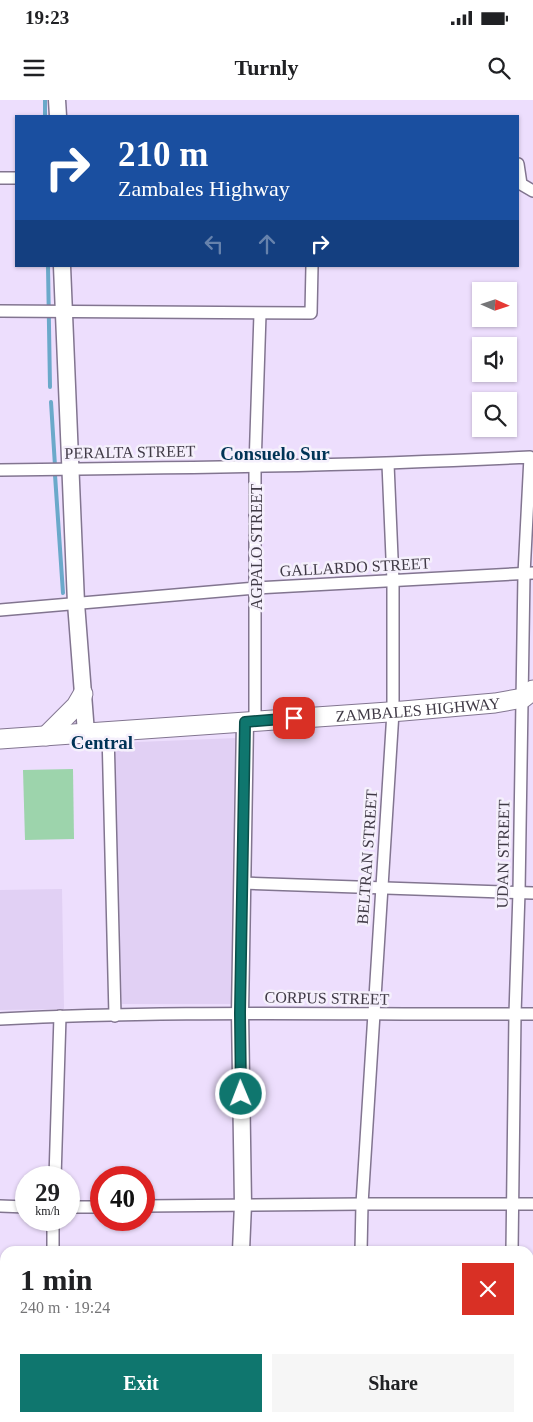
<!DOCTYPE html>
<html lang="en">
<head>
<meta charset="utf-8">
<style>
  :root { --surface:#fff; --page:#f6f6f6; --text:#202124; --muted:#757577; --accent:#0f766e }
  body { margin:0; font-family:"Times New Roman",serif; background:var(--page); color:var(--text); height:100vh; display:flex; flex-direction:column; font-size:19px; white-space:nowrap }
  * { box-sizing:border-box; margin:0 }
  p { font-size:16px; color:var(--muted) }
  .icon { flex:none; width:28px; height:28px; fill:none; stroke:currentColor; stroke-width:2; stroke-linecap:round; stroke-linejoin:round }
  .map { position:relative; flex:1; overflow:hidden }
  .drawer { position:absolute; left:0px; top:1146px; width:534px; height:176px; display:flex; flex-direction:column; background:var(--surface); border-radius:15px 15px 0 0; box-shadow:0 1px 4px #0004 }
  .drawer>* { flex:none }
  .guide { position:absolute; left:15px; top:15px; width:504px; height:152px; border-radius:0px; box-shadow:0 1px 4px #0004; background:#1a4fa0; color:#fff; overflow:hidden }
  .needle { width:32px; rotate:93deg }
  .tools { position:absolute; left:472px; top:182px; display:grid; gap:10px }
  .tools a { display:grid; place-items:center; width:45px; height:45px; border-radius:0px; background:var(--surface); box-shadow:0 1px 4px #0004; font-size:25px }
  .speed { position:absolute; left:15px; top:1066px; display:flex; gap:10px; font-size:25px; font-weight:700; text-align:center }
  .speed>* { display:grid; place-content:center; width:65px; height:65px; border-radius:50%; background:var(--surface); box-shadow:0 1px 4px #0004; line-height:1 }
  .speed small { font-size:12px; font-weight:400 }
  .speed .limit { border:8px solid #d22; background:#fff; color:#111 }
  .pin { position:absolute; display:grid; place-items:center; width:42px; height:42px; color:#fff; margin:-21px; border-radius:10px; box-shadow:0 2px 8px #0006 }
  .me { position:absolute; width:55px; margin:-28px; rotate:359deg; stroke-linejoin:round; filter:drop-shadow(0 0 4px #0008) }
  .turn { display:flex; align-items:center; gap:18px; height:105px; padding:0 20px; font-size:22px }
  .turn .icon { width:65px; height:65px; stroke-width:2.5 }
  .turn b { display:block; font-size:35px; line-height:42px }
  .lanes { display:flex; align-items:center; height:48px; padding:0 20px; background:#0003; justify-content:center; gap:25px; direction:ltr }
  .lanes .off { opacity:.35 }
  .round { display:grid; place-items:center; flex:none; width:52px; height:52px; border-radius:0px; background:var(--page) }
  .overview { display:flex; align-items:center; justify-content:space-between; height:85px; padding:0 20px }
  h1 { font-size:30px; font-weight:700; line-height:38px }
  .cta { display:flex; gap:10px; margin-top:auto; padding:10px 20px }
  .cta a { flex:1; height:58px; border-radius:0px; background:var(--accent); color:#fff; font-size:20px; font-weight:700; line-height:58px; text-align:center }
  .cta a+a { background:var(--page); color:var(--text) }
  .status { display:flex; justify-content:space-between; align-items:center; height:35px; padding:0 25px; background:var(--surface); direction:ltr }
  .status svg { height:14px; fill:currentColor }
  header { display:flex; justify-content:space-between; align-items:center; height:65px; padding:0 20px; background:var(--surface); font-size:22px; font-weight:700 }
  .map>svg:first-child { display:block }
  .built { fill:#e1d0f4 }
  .green { fill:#9dd4ac }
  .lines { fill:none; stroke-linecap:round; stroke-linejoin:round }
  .stream { stroke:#6ba9ca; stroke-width:4 }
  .street-casing { stroke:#827590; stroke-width:14 }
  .secondary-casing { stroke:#827590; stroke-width:19 }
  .primary-casing { stroke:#827590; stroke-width:21 }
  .street { stroke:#fff; stroke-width:11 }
  .secondary { stroke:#fff; stroke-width:16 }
  .primary { stroke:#fff; stroke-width:19 }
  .route-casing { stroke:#0a4d48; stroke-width:12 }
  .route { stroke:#0f766e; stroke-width:9 }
  .labels { text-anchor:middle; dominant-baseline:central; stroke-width:5; stroke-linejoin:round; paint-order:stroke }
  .street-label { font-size:16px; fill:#403a46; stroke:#f5f0fc }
  .quarter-label { font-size:19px; font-weight:bold; fill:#003356; stroke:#f5f0fc }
</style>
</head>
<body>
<div class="status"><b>19:23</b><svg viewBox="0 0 49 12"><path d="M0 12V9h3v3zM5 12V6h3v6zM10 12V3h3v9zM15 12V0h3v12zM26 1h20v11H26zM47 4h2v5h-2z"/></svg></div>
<header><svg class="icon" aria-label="menu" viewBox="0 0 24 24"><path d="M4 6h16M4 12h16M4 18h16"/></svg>Turnly<svg class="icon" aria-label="search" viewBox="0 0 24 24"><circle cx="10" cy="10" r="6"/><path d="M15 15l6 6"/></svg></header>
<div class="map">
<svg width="533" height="1322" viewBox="0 0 533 1322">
  <rect width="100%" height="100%" fill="#eddefd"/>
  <!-- built -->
  <g class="built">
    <polygon points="237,638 234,904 122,904 113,643"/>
    <polygon points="62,789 64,909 0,910 0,790"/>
  </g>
  <!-- green -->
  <polygon class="green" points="73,669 74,739 25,740 23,670"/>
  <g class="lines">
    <!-- stream -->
    <g class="stream">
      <polyline points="45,0 45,16"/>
      <polyline points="48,166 50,287"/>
      <polyline points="51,302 55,366"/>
      <polyline points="55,375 63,493"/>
    </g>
    <!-- street casing -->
    <g class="street-casing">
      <g id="street">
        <polyline points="518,64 521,84 533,91"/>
        <polyline points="0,78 16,78"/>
        <polyline points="0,211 311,213 312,166"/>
        <path d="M0,370C177,368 353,366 530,357L524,474L519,792L515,914L512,1151"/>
        <polyline points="0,510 256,488 533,473"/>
        <polyline points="255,621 255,367 260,214"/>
        <polyline points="108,632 115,916"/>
        <polyline points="243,783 533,793"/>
        <path d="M0,919C177,910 355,915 533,914"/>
        <polyline points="55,1078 60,916"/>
        <polyline points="0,1106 26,1107"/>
        <polyline points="144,1106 362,1104 533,1104"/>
        <polyline points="69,1107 101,1107"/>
        <polyline points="53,1151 53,1120"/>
        <polyline points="361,1151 362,1104 393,612 393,481 388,364"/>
        <polyline points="529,1191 533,1191"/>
        <polyline points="0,1203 5,1203"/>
        <polyline points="529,1269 533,1269"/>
        <polyline points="0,1301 5,1300"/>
        <polyline points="51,1322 51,1318"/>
        <polyline points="355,1322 355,1318"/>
        <polyline points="507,1322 508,1318"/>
      </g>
    </g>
    <!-- secondary casing -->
    <g class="secondary-casing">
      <g id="secondary">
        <polyline points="57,0 58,16"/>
        <polyline points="62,166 76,503 86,633"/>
        <polyline points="241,1151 243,1104 240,913 245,622"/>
        <polyline points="234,1318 234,1322"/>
      </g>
    </g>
    <!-- primary casing -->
    <g class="primary-casing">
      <g id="primary">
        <polyline points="46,636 76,606 83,594"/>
        <path id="s1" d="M0,639L403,611L495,603L523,598L533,590"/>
      </g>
    </g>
    <!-- street -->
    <use href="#street" class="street"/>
    <!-- secondary -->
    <use href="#secondary" class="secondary"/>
    <!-- primary -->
    <use href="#primary" class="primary"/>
  </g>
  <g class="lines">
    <!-- route casing -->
    <g class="route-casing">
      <polyline id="route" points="241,994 240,913 245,622 294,618"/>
    </g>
    <!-- route -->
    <use href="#route" class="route"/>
  </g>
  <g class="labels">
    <!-- street labels -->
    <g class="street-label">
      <text transform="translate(130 352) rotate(-1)">PERALTA STREET</text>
      <text transform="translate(256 447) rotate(-90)">AGPALO STREET</text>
      <text transform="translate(355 467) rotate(-3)">GALLARDO STREET</text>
      <text stroke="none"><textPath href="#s1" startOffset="419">ZAMBALES HIGHWAY</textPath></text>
      <text transform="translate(503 754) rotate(-89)">UDAN STREET</text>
      <text transform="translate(367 757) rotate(-86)">BELTRAN STREET</text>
      <text transform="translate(327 898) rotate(1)">CORPUS STREET</text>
    </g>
    <!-- quarter labels -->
    <g class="quarter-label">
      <text x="275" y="353">Consuelo Sur</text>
      <text x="102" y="642">Central</text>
    </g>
  </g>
</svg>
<div class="tools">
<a><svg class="needle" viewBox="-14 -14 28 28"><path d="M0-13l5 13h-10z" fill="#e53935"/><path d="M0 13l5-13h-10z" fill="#757577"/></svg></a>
<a><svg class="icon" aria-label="sound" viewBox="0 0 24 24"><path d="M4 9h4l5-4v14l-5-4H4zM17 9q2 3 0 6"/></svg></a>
<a><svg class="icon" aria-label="search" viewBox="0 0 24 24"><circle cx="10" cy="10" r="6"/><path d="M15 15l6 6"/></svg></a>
</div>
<div class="speed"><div>29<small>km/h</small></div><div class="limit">40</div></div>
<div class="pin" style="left:294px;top:618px;background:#d93025"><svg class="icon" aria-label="arrive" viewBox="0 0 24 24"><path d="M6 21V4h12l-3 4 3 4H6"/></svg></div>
<svg class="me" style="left:241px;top:994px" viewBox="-20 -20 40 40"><circle r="17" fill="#0f766e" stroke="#fff" stroke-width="3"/><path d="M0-11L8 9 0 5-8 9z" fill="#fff"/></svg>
<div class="guide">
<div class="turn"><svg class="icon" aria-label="right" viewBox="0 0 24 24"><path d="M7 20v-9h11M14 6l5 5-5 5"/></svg><div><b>210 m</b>Zambales Highway</div></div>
<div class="lanes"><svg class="icon off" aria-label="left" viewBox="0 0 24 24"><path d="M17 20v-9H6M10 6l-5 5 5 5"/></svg><svg class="icon off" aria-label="ahead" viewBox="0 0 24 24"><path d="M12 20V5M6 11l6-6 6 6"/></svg><svg class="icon" aria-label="right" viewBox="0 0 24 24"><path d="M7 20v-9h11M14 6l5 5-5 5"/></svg></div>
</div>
<section class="drawer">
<div class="overview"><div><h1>1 min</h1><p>240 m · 19:24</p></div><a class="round" style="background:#d93025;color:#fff"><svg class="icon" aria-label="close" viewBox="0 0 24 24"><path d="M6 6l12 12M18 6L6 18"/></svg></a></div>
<div class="cta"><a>Exit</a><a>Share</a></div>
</section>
</div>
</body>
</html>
